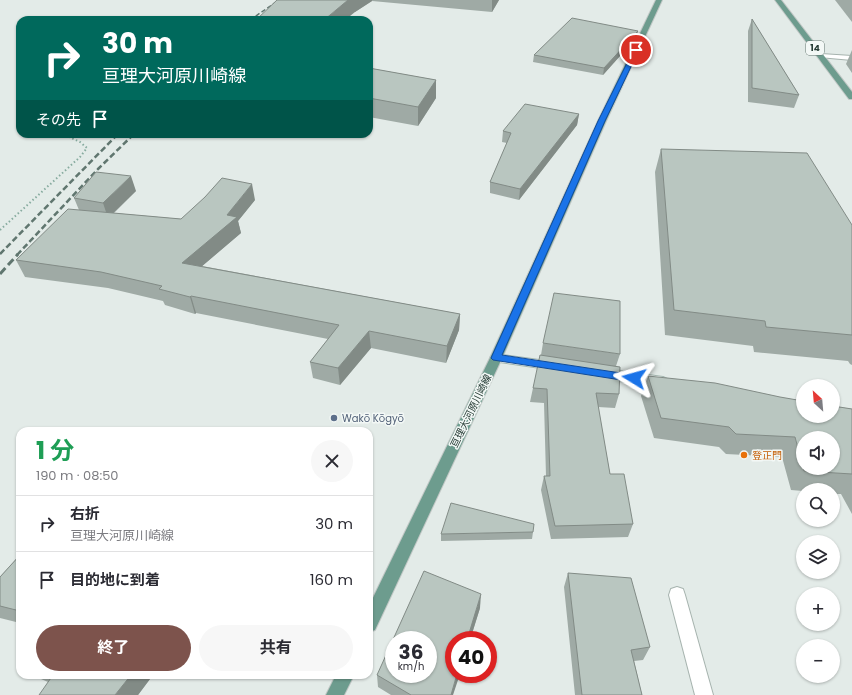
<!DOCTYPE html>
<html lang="ja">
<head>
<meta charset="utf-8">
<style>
  :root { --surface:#fff; --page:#f7f7f7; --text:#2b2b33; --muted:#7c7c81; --line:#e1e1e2; --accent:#7d534c }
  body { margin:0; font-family:Poppins,"Noto Sans JP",sans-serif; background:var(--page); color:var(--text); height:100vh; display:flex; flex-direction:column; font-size:15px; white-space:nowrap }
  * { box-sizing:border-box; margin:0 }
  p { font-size:13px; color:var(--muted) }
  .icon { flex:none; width:22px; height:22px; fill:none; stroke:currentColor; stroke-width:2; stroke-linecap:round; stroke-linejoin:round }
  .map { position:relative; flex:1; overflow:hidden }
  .details { position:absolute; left:16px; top:427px; width:357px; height:252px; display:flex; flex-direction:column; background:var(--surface); border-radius:12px; box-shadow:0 1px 3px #0004 }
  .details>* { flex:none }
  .guide { position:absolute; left:16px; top:16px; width:357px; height:122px; border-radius:12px; box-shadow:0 1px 3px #0004; background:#00695c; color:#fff; overflow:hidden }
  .needle { width:26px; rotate:334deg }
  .buttons { position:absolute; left:796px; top:379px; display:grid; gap:8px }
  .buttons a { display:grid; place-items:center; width:44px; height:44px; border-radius:50%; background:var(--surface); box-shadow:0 1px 3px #0004; font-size:20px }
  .speed { position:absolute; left:385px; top:631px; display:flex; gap:8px; font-size:20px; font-weight:700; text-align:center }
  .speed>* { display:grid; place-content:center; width:52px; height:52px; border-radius:50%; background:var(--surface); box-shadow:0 1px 3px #0004; line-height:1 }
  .speed small { font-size:10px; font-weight:400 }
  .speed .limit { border:6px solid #d22; background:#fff; color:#111 }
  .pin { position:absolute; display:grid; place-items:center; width:34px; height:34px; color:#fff; margin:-17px; border:2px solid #fff; border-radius:50%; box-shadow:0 1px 4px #0007 }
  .me { position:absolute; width:44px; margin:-22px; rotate:278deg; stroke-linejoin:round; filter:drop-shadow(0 0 3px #0008) }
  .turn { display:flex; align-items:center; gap:14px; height:84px; padding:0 20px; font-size:18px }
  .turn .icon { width:52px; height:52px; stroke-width:2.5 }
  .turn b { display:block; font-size:28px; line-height:34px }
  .then { display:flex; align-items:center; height:38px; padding:0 20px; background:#0003; gap:8px; font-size:15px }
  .round { display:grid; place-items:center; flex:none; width:42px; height:42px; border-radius:21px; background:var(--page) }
  .headline { display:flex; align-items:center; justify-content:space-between; height:68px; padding:0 20px }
  h1 { font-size:24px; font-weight:700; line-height:30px; color:#1e9e55 }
  .cta { display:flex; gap:8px; margin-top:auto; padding:8px 20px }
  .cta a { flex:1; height:46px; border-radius:24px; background:var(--accent); color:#fff; font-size:16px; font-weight:700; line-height:46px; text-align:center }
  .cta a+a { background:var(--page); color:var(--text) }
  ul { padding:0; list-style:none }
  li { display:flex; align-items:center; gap:12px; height:56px; padding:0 20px; border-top:1px solid var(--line) }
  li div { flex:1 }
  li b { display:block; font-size:15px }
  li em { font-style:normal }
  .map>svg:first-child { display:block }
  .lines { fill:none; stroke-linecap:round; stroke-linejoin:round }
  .street-casing { stroke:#a6b3ae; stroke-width:2 }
  .secondary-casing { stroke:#a3b6af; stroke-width:2 }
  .primary-casing { stroke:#c2c8c6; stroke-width:2 }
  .path { stroke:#87ab9f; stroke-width:2; stroke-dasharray:1.5 2.5; stroke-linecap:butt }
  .street { fill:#fff; fill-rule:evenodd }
  .secondary { fill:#fff; fill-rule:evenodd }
  .primary { fill:#6d9c8e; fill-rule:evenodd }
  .rail-far2 { stroke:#60766f; stroke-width:1.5; stroke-dasharray:4.5 2.5; stroke-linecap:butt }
  .rail-far1 { stroke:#60766f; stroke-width:2.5; stroke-dasharray:6 3; stroke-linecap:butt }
  .rail { stroke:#60766f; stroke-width:3; stroke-dasharray:8 4; stroke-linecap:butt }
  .wall { fill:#9faaa5; fill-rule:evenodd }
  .shaded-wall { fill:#828b86 }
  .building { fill:#b9c6c0; stroke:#828b86; fill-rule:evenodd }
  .route { fill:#1a73e8; stroke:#114b97 }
  .service-dot { fill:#5c6f8a; stroke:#f3f8f6; stroke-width:1.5 }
  .food-dot { fill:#e8710a; stroke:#f3f8f6; stroke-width:1.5 }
  .labels { text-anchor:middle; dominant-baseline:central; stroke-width:3; stroke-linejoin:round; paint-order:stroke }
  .shield { fill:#f3f8f6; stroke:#63746e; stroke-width:1 }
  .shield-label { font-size:9px; font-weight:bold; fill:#253b34 }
  .street-label { font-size:10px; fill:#253b34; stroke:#f3f8f6 }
  .service-label { font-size:10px; fill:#4e5e75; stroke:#f3f8f6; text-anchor:start }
  .food-label { font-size:10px; fill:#c56008; stroke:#f3f8f6; text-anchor:start }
</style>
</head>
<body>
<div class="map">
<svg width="852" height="695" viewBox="0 0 852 695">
  <rect width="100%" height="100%" fill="#e3ebe8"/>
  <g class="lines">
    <!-- street casing -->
    <g class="street-casing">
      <g id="street">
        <polygon points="821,54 852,56 852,60 819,57 819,55"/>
        <polygon points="677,587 683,589 685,595 713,695 695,695 669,595 671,589"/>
      </g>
    </g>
    <!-- secondary casing -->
    <g class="secondary-casing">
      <g id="secondary">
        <polygon points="496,354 554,362 558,363 560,366 558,369 554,370 492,361 490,358 492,355"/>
        <polygon points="604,369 663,377 667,379 669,382 667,385 663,387 604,379 600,377 598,374 600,371"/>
      </g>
    </g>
    <!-- primary casing -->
    <g class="primary-casing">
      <g id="primary">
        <polygon points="656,0 662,0 606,121 502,358 375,630 369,632 369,606 490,358 598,121"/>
        <polygon points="775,0 781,0 852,92 852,99 849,99"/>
        <polygon points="336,675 354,675 344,695 326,695"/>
      </g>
    </g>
    <!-- path -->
    <polyline class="path" points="0,230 80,157 87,148 80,142 63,134"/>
    <!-- street -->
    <use href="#street" class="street"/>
    <!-- secondary -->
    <use href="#secondary" class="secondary"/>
    <!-- primary -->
    <use href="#primary" class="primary"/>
    <!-- rail-far2 -->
    <polyline class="rail-far2" points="250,20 279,0"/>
    <!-- rail-far1 -->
    <g class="rail-far1">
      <polyline points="0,254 118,134"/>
      <polyline points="17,255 98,169 134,134"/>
    </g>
    <!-- rail -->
    <polyline class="rail" points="0,274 18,254"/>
  </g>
  <!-- wall -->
  <g class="wall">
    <polygon points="277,0 499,0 492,12 372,1 355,12"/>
    <polygon points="835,0 852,0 852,22"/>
    <polygon points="752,19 799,95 794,108 748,102 748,31"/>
    <polygon points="636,38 603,75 533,62 534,55"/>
    <polygon points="852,50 852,73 846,64"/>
    <polygon points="369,68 436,80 436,98 418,126 369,117"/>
    <polygon points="579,114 577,125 519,200 490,193 490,182 507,143 502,142 503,131"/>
    <polygon points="661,149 852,225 852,365 850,364 848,361 754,352 753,346 665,335 655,172"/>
    <polygon points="136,191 114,213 181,219 255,200 238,221 241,233 202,266 460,314 459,330 446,363 371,348 340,385 313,378 310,362 328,339 196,313 195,314 165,305 163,301 108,288 25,277 16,260 79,210 74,198"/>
    <polygon points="543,343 620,354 616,366 619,394 615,408 598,407 610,474 633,524 628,537 551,539 541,490 544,476 546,476 544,403 530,402 533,388 541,355"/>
    <path d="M648,376L852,409V514L841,494H833V490H803V491L791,490L782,457L726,454L719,447L654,438L641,396ZM803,438L833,468H803Z"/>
    <polygon points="533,532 532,539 441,541 441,534"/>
    <polygon points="20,555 20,623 0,618 0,577"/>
    <polygon points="568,573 650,647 643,660 634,661 642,695 575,695 564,587"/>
    <polygon points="480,608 470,640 454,640 453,695 391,695 378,687 377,675"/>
    <polygon points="36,675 153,675 138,695 48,682 41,679"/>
  </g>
  <!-- shaded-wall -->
  <g class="shaded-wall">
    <polygon points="348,0 372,0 372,1 355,12 345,20 324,20"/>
    <polygon points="492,0 499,0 492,12"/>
    <polygon points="638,31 636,38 603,75 604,68"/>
    <polygon points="436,80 436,98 418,126 418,107"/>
    <polygon points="579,114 577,125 519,200 520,189"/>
    <polygon points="131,176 136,191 108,218 103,203"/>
    <polygon points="252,184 255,200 238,221 241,233 187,279 182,263 227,215"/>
    <polygon points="191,296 196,313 195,314 190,297"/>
    <polygon points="460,314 459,330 446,363 447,346"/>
    <polygon points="369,331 371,348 340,385 338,368"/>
    <polygon points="481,594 480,608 470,640 467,640"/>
    <polygon points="457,674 460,674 453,695 451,695"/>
    <polygon points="131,675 153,675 138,695 115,695"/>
  </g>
  <!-- building -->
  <g class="building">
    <polygon points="277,0 348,0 324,20 256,20"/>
    <polygon points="572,18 638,31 604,68 534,55"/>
    <polygon points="752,19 799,95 752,88"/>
    <polygon points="369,68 436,80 418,107 369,98"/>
    <polygon points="525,104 579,114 520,189 490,182 511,133 503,131"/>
    <polygon points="661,149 807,153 852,225 852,335 766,327 765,321 674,310"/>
    <polygon points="96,172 131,176 103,203 74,198"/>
    <polygon points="222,178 252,184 227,215 237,217 182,263 460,314 447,346 369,331 338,368 310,362 339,325 191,296 190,297 159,289 162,286 101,272 16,260 68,209 181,219 205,197"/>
    <polygon points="554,293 620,301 620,354 543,343"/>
    <polygon points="540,355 620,367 619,394 596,393 610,474 624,474 633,524 555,526 544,476 550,476 547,389 533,388"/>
    <polygon points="648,376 715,383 780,397 803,401 803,416 833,416 833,406 852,409 852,474 804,471 803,468 833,468 833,438 803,438 803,467 795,437 736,434 729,427 661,418"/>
    <polygon points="451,503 534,524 533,532 441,534"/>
    <polygon points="20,555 20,611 0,606 0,577"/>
    <path d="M424,571L481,594L467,640H454V674H457L451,695H411L377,675ZM394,640H428V674H394Z"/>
    <polygon points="568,573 631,578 650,647 631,650 642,695 582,695"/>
    <polygon points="53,675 131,675 115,695 39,695"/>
  </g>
  <!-- route -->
  <polygon class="route" points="634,49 639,50 605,121 502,355 634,375 639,378 634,382 493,360 491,358 598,121"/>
  <!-- markers -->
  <circle class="service-dot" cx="334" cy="418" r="4"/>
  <circle class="food-dot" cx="744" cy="455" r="4"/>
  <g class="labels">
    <!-- shield labels -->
    <rect class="shield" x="806" y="41" width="18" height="14" rx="3"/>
    <g class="shield-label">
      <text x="815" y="48">14</text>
    </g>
    <!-- street labels -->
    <g class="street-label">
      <text transform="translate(471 411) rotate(-64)">亘理大河原川崎線</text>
    </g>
    <!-- service labels -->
    <g class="service-label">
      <text x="342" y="418">Wakō Kōgyō</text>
    </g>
    <!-- food labels -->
    <g class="food-label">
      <text x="752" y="455">登正門</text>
    </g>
  </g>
</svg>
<div class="buttons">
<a><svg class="needle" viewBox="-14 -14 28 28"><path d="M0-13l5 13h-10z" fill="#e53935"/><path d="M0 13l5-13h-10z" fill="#7c7c81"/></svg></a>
<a><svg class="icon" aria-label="sound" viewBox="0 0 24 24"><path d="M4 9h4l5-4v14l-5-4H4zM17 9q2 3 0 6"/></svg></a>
<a><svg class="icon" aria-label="search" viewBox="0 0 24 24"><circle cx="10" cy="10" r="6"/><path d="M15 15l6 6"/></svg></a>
<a><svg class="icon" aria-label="layers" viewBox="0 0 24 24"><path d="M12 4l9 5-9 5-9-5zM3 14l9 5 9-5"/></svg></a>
<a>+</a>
<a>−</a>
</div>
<div class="speed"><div>36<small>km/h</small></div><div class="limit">40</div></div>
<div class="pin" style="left:636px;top:50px;background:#d93025"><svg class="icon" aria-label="arrive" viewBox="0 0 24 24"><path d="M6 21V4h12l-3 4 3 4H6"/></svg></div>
<svg class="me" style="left:634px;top:378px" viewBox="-20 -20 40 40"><path d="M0-17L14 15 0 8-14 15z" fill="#1a73e8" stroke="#fff" stroke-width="4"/></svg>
<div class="guide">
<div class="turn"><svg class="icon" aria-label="right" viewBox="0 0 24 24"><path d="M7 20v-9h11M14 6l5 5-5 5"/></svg><div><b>30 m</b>亘理大河原川崎線</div></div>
<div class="then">その先<svg class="icon" aria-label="arrive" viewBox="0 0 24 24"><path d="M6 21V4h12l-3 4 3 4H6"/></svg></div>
</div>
<section class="details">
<div class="headline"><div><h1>1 分</h1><p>190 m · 08:50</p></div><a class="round"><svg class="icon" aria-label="close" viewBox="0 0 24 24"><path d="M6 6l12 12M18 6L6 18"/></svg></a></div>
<ul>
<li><svg class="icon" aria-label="right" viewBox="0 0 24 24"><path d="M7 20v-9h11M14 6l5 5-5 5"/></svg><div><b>右折</b><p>亘理大河原川崎線</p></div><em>30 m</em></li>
<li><svg class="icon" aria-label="arrive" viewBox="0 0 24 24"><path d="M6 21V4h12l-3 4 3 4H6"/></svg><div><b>目的地に到着</b></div><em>160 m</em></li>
</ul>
<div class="cta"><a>終了</a><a>共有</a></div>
</section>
</div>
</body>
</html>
